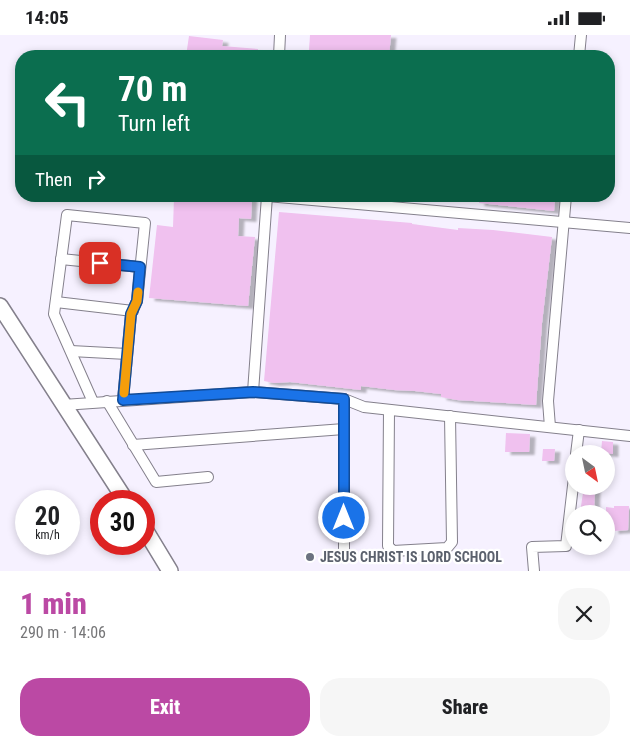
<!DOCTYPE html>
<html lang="en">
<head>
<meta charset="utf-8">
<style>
  :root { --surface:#fff; --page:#f6f6f6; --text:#202124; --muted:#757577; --accent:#bb49a4 }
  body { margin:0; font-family:"Roboto Condensed",sans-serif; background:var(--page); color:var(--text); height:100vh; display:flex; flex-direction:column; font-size:19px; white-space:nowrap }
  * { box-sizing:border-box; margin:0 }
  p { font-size:16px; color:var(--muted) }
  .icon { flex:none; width:28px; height:28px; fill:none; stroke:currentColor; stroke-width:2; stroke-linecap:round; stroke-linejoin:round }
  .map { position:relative; height:536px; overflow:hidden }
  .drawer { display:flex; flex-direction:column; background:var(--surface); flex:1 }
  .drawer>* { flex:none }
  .guide { position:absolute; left:15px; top:15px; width:600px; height:152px; border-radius:20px; box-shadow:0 2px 8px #0003; background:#0b6e4f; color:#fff; overflow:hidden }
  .needle { width:32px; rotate:147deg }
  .fabs { position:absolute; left:565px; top:410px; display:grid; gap:10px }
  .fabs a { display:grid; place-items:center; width:50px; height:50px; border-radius:50%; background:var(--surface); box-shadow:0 2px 8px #0003; font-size:25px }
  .speed { position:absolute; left:15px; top:455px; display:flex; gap:10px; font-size:25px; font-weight:700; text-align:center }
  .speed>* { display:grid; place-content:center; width:65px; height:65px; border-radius:50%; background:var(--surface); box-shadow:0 2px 8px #0003; line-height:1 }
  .speed small { font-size:12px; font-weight:400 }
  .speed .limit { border:8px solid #d22; background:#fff; color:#111 }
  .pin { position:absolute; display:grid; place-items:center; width:42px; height:42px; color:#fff; margin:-21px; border-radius:10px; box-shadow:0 2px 8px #0006 }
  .me { position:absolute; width:55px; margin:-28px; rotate:0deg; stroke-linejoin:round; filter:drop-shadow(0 0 4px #0008) }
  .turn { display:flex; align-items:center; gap:18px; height:105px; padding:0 20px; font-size:22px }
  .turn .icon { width:65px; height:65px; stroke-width:2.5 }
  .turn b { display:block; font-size:35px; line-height:42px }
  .then { display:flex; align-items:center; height:48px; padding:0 20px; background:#0003; gap:10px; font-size:19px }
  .round { display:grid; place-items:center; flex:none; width:52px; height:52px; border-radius:20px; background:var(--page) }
  .overview { display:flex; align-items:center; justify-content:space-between; height:85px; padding:0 20px }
  h1 { font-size:30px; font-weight:800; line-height:38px; color:var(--accent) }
  .button { display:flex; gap:10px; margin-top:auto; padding:10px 20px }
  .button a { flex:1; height:58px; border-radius:20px; background:var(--accent); color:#fff; font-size:20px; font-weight:800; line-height:58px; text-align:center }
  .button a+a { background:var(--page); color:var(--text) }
  .status { display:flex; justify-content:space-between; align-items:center; height:35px; padding:0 25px; background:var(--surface); direction:ltr }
  .status svg { height:14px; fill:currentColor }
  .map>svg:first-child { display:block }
  .building { fill:#f0c1ef; filter:url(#shadow) }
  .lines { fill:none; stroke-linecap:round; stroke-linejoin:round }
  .street-casing { stroke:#84808c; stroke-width:12 }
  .secondary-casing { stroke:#84808c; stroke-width:18 }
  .street { stroke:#fff; stroke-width:10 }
  .secondary { stroke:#fff; stroke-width:15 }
  .route-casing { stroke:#114b97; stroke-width:12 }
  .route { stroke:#1a73e8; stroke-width:9 }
  .slow { stroke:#f59e0b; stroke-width:9 }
  .worship-dot { fill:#6b7280; stroke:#fff; stroke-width:2 }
  .labels { text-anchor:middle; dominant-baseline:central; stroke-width:4.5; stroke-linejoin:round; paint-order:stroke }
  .worship-label { font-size:14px; font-weight:bold; fill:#5b616d; stroke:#fff; text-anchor:start }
</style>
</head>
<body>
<div class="status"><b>14:05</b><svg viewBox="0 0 49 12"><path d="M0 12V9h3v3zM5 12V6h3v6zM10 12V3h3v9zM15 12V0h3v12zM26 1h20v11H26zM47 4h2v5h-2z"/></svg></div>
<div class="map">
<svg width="630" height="536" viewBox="0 0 630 536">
  <defs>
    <filter id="shadow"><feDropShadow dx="5.5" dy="3" stdDeviation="1" flood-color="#0004"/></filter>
  </defs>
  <rect width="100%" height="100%" fill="#f6f1ff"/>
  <!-- building -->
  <g class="building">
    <polygon points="310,0 391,0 389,21 344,20 309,15"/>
    <polygon points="189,1 223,5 222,11 258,14 258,21 186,21"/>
    <polygon points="198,161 252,161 251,184 239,183 238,201 255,202 248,271 149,263 157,190 173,192 174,163 198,165"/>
    <polygon points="479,161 555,161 554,176 479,168"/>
    <polygon points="279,177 412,188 412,189 458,195 458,193 493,195 552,202 542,288 536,370 457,365 441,362 441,359 415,356 394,355 361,351 361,355 290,347 274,348 264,346"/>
    <polygon points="506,398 530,399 529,417 505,417"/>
    <polygon points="602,406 613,407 613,419 601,418"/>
    <polygon points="543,414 555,414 554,426 542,426"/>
    <polygon points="584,451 595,451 594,479 580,478"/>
    <polygon points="614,471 629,471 628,495 613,496 613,485 606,485 606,472 614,473"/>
  </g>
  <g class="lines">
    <!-- street casing -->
    <g class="street-casing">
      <g id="street">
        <polyline points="279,21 280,0"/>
        <polyline points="579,21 581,0"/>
        <polyline points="267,161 630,193"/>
        <polyline points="61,224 140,232"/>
        <polyline points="56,267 133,276"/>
        <polyline points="71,316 127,319"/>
        <polyline points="253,357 267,161"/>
        <polyline points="107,366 156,447 208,442"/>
        <polyline points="93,367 54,279 67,180 145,188 137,266 131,279 123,365"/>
        <polyline points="63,370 253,357 344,364 364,372 630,401"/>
        <polyline points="389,375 388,511 393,516 447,513 452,507 450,381"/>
        <polyline points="550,392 548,366 566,161"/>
        <polyline points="133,410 344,394"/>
        <polyline points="576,419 579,395"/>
        <polyline points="344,518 344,364"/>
        <polyline points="534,536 532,512 566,511 574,442"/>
      </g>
    </g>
    <!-- secondary casing -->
    <g class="secondary-casing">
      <g id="secondary">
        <polyline points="0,271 126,466"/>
        <polyline points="144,493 170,536"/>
      </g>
    </g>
    <!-- street -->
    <use href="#street" class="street"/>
    <!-- secondary -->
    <use href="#secondary" class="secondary"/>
  </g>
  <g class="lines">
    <!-- route casing -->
    <g class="route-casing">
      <polyline id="route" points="100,228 140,232 137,266 131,279 123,365 253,357 344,364 344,483"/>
    </g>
    <!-- route -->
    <use href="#route" class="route"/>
    <!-- slow -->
    <polyline class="slow" points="124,358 131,279 137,266 138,257"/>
  </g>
  <!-- markers -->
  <circle class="worship-dot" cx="310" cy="522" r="5"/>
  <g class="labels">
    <!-- worship labels -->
    <g class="worship-label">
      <text x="320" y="522">JESUS CHRIST IS LORD SCHOOL</text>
    </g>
  </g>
</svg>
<div class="fabs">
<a><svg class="needle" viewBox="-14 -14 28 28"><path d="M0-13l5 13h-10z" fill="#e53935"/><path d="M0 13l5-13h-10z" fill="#757577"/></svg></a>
<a><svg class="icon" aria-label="search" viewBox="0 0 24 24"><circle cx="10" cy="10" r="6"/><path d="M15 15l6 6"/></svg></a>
</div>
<div class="speed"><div>20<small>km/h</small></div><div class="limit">30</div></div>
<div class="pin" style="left:100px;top:228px;background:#d93025"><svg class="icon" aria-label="arrive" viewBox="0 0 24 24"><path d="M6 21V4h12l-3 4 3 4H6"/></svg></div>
<svg class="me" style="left:344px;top:483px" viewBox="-20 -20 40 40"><circle r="17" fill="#1a73e8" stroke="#fff" stroke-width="3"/><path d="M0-11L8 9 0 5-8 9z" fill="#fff"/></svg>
<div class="guide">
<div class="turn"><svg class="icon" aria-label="left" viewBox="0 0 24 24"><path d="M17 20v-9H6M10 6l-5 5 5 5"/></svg><div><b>70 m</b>Turn left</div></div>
<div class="then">Then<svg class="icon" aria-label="right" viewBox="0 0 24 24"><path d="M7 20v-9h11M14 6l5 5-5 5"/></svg></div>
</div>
</div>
<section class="drawer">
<div class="overview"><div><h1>1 min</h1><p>290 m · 14:06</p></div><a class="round"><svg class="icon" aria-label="close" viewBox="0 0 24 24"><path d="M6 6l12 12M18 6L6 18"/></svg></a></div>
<div class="button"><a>Exit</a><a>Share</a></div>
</section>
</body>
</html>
